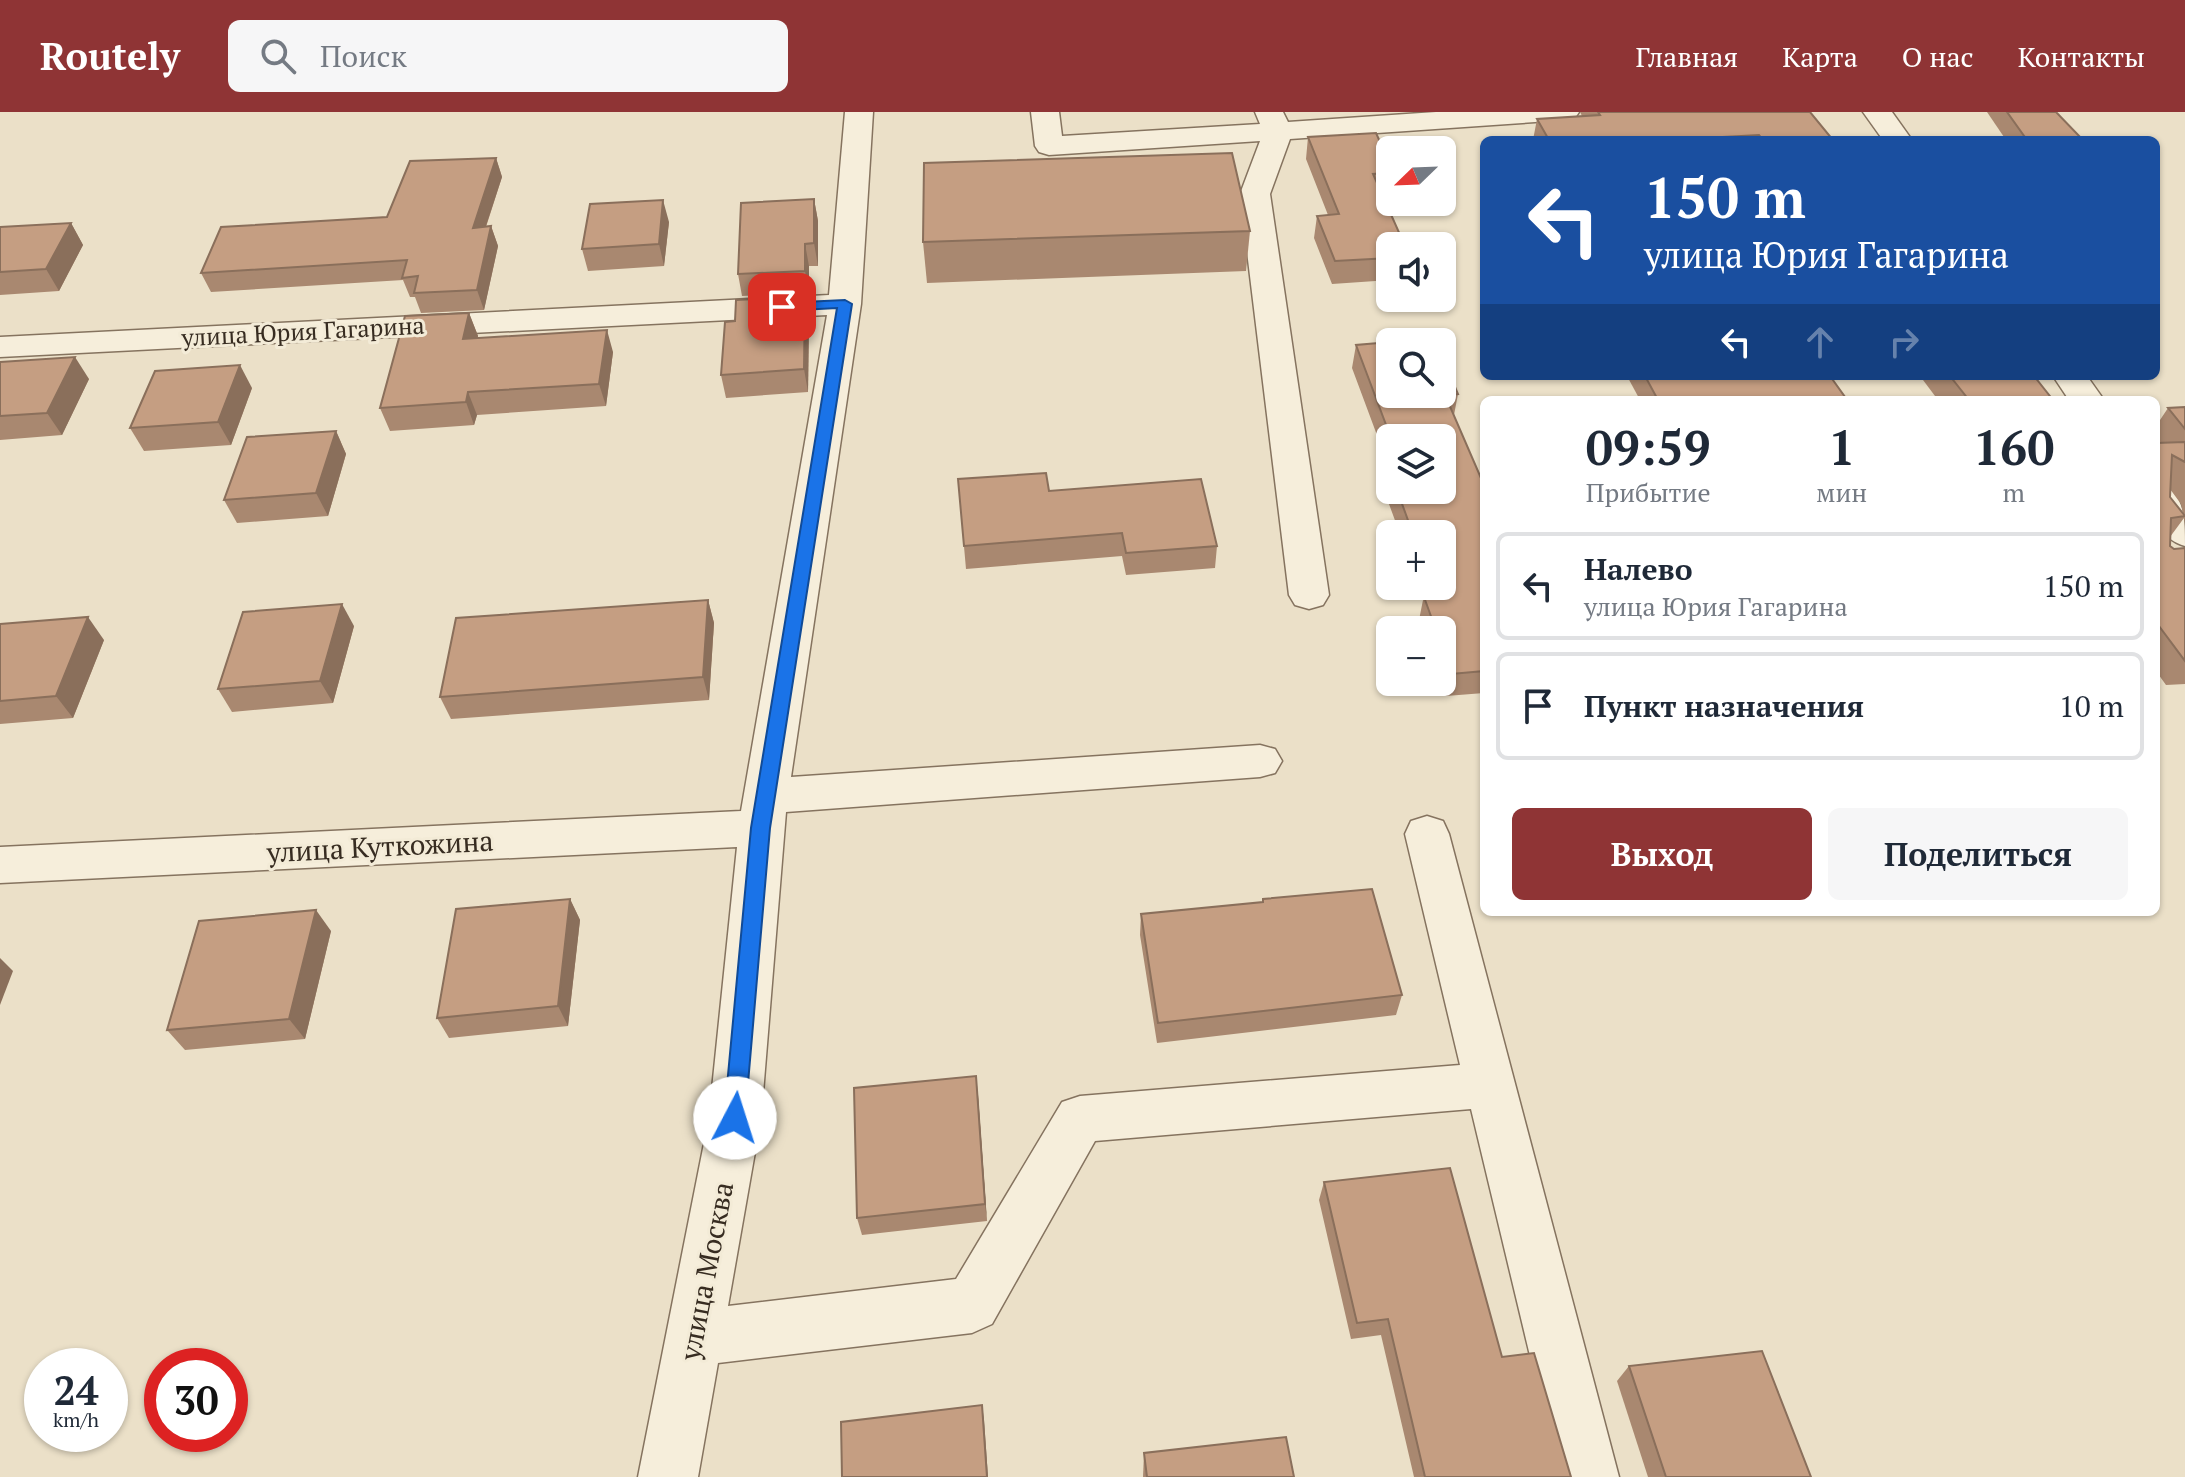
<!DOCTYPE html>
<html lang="ru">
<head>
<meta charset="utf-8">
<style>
  :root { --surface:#fff; --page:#f6f6f7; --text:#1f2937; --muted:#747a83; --line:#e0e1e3; --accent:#8f3435 }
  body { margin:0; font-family:"PT Serif",serif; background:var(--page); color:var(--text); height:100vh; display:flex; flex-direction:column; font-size:30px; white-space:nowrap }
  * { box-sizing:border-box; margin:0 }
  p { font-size:26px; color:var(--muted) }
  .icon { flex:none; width:44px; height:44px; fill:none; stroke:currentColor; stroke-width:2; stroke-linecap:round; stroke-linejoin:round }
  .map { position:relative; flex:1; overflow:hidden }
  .side { position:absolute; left:1480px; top:284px; width:680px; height:520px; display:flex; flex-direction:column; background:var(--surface); border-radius:12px; box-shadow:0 2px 6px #0004 }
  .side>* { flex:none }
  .top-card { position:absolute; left:1480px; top:24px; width:680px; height:244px; border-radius:12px; box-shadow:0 2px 6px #0004; background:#1a4fa0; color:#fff; overflow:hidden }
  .needle { width:52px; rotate:247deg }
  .fabs { position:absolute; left:1376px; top:24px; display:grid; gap:16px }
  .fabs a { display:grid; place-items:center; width:80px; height:80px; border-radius:12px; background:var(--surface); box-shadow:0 2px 6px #0004; font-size:40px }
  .speed { position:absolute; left:24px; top:1236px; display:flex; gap:16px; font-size:40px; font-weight:700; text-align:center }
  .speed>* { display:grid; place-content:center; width:104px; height:104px; border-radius:50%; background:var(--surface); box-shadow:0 2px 6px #0004; line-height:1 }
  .speed small { font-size:20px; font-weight:400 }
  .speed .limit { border:12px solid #d22; background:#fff; color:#111 }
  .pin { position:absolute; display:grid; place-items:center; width:68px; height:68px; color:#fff; margin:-34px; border-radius:16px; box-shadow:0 4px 12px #0006 }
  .me { position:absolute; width:88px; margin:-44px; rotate:5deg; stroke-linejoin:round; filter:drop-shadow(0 0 6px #0008) }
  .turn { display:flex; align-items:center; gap:28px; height:168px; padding:0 32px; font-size:36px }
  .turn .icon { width:104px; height:104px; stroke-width:2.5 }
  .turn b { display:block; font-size:56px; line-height:68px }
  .lanes { display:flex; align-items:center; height:76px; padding:0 32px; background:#0003; justify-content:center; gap:40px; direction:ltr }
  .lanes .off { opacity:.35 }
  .eta { display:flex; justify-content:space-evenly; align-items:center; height:136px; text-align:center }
  .eta b { font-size:48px; font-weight:800; line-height:56px }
  .action { display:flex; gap:16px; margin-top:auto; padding:16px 32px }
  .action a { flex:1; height:92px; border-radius:12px; background:var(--accent); color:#fff; font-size:32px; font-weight:800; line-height:92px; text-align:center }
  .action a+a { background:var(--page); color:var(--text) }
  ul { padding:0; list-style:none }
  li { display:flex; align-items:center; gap:24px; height:108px; margin:0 16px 12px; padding:0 16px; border:4px solid var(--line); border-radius:12px }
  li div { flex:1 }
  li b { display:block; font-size:30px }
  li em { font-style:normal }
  header { display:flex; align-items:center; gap:48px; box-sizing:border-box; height:112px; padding:0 40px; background:var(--accent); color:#fff }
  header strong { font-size:38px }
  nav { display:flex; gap:44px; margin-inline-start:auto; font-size:28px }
  .search { width:560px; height:72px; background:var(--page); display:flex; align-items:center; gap:20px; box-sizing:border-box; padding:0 28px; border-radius:12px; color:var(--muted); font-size:30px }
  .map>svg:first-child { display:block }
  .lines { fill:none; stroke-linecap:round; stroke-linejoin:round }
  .minor-casing { stroke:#85735f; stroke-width:3 }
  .minor { fill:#f6eedb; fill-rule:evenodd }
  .wall { fill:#a98870; fill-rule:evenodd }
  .shaded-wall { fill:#8a6f5b }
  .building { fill:#c59e82; stroke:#8a6f5b; stroke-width:2 }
  .route { fill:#1a73e8; stroke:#114b97; stroke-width:2 }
  .labels { text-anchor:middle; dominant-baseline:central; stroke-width:6; stroke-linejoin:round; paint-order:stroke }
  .far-street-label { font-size:24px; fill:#372c21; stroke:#f3ebd7 }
  .street-label { font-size:28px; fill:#372c21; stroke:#f3ebd7 }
</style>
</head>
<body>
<header>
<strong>Routely</strong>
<div class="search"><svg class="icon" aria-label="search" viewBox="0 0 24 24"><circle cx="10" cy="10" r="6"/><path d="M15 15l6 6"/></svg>Поиск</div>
<nav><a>Главная</a><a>Карта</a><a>О нас</a><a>Контакты</a></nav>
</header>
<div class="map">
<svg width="2185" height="1365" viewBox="0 0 2185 1365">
  <rect width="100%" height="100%" fill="#ebe0c8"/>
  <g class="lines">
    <!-- minor casing -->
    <g class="minor-casing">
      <g id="minor">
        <polygon points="845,0 873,0 861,192 791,665 1260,633 1275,637 1282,649 1275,661 1260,665 786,700 761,1006 728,1194 956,1167 1062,990 1080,984 1460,953 1405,722 1411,709 1427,704 1443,709 1449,722 1619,1365 1559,1365 1471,997 1095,1029 992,1212 972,1221 718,1251 698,1365 638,1365 709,1006 737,735 0,771 0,735 741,699 827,203 0,245 0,225 829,183"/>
        <polygon points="1031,0 1059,0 1062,24 1260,12 1255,0 1283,0 1288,10 1436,0 1579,0 1575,6 1565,8 1290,27 1270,82 1329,483 1323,493 1309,497 1295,493 1289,483 1240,82 1260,29 1049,43 1039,40 1035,34"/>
        <polygon points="1863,0 1892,0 1912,28 1883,28"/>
        <polygon points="2053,264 2087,264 2104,288 2069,288"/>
        <path d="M2156,370C2185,378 2185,406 2185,434C2154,425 2156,397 2156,370Z"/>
      </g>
    </g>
    <!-- minor -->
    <use href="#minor" class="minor"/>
  </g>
  <!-- wall -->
  <g class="wall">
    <polygon points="1580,0 1810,0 1833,28 1533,28 1537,7 1582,4"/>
    <polygon points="1987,0 2056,0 2083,28 2006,28"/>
    <polygon points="1308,25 1390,52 1390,83 1383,83 1390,134 1390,168 1332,172 1314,126 1317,104 1328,103 1306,47"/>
    <polygon points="496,46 502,65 486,115 491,114 498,134 484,198 421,201 415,185 410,185 403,168 211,180 201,161 387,105"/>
    <polygon points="814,87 818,109 818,154 809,154 809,181 742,184 738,162"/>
    <polygon points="669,110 664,154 588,159 582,137"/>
    <polygon points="71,111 83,133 59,179 0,183 0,115"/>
    <polygon points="1250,119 1246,159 927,171 923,130"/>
    <polygon points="805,184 809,207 808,280 726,286 721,263 735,209"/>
    <polygon points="469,201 478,224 477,226 613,240 606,294 477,303 474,313 390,319 380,296"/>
    <path d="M1356,233L1458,282L1454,303L1484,373V581L1446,584L1441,570H1442V518H1422L1419,508L1423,488L1418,474H1442V422H1400L1382,373L1387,350L1352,256ZM1390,326H1442V378H1390Z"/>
    <polygon points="0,250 89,267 62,323 0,328"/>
    <polygon points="1627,264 1830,264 1845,285 1844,288 1640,288"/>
    <polygon points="1920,264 2034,264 2053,288 1938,288"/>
    <polygon points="252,276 231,333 144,339 130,316"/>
    <path d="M2185,295V411L2184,406L2170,425V434L2174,437L2185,436V572L2166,573L2156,559V331H2161L2156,324V314L2168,296ZM2170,377L2181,392L2183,401L2170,385Z"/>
    <polygon points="336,319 346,342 328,404 237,411 224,388"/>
    <polygon points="958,367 1049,379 1217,434 1215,456 1126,463 1122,444 966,457"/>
    <polygon points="708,488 714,511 709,588 451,607 440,585"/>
    <polygon points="0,512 104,528 73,606 0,612"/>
    <polygon points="354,514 333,591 232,600 218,577"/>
    <polygon points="570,787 580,808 568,914 449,926 437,906"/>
    <polygon points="1263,787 1402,883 1396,903 1157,931 1140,823 1141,802 1262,790"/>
    <polygon points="331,819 305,927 185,938 167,918"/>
    <polygon points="978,983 987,1109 862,1123 857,1106"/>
    <polygon points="1324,1070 1502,1245 1571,1365 1414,1365 1381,1223 1351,1227 1319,1088"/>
    <polygon points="1629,1254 1811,1365 1648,1365 1617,1269"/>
    <polygon points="1144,1341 1294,1365 1143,1365"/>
  </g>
  <!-- shaded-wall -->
  <g class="shaded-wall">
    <polygon points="496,46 502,65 479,135 473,116"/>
    <polygon points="814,87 818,109 818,154 814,131"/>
    <polygon points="663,88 669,110 664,154 659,132"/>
    <polygon points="71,111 83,133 59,179 46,157"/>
    <polygon points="491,114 498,134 484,198 477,178"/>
    <polygon points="805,132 809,154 809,181 805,159"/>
    <polygon points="805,184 809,207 808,280 804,257"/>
    <polygon points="469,201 478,224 472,250 463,227"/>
    <polygon points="607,218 613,240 606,294 599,272"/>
    <polygon points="75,245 89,267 62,323 47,301"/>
    <polygon points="240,253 252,276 231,333 218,310"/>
    <polygon points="468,280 477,303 474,313 466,290"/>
    <polygon points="336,319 346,342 328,404 316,381"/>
    <polygon points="708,488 714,511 709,588 703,565"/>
    <polygon points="342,492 354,514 333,591 320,569"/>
    <polygon points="88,505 104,528 73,606 56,584"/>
    <polygon points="570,787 580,808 568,914 558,894"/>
    <polygon points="316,798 331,819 305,927 289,907"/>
    <polygon points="0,846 13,859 0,893"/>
    <polygon points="976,964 978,983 987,1109 985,1092"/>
    <polygon points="982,1293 984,1308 988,1365 987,1365"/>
  </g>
  <!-- building -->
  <g class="building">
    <polygon points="1598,0 1810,0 1833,28 1763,28 1759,23 1668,28 1549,28 1537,7 1600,3"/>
    <polygon points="2007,0 2056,0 2083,28 2027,28"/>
    <polygon points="1376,21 1390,52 1390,61 1373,62 1405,134 1390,134 1390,146 1335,149 1317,104 1339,102 1308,25"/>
    <polygon points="1232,41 1250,119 923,130 924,51"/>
    <polygon points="496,46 473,116 491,114 477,178 414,181 418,164 402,166 407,148 201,161 221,115 387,105 410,49"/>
    <polygon points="814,87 814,131 805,132 805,159 738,162 741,91"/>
    <polygon points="663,88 659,132 582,137 590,92"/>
    <polygon points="71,111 46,157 0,160 0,115"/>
    <polygon points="805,184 804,257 721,263 725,210 735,209 736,188"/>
    <polygon points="469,201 463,227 607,218 599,272 468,280 466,290 380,296 405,204"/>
    <polygon points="1435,227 1436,230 1397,230"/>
    <polygon points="1390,230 1390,282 1442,282 1442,244 1458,282 1445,283 1484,373 1484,559 1451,562 1442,536 1442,518 1436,518 1424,485 1435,484 1431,474 1442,474 1442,422 1413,422 1397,378 1442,378 1442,326 1391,326 1356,233"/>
    <polygon points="75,245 47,301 0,304 0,250"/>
    <polygon points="240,253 218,310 130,316 155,259"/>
    <polygon points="1645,264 1830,264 1845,285 1809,288 1658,288"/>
    <polygon points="1950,264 2034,264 2053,288 1969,288"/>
    <polygon points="2185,295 2185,317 2168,296"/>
    <polygon points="336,319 316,381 224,388 247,325"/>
    <polygon points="2185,330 2185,350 2172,343 2170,385 2185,404 2171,406 2170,434 2174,437 2185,436 2185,549 2156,510 2156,331"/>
    <polygon points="1046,361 1049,379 1201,367 1217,434 1126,441 1122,421 964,434 958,367"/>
    <polygon points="708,488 703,565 440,585 456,506"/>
    <polygon points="342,492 320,569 218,577 243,500"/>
    <polygon points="88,505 56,584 0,589 0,512"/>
    <polygon points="1372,777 1402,883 1158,911 1141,802 1263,790 1263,787"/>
    <polygon points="570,787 558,894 437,906 456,797"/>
    <polygon points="316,798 289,907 167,918 199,809"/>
    <polygon points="976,964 985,1092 857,1106 854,976"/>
    <polygon points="1450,1056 1502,1245 1534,1241 1571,1365 1425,1365 1388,1207 1357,1211 1324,1070"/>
    <polygon points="1762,1239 1811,1365 1666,1365 1629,1254"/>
    <polygon points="982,1293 987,1365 842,1365 841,1310"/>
    <polygon points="1286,1325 1294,1365 1147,1365 1144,1341"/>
  </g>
  <!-- route -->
  <polygon class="route" points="845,188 852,192 770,716 745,1006 742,1013 735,1016 727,1013 724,1006 751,716 837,196 782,199 775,195 782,191"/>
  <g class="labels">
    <!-- far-street labels -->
    <g class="far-street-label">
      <text transform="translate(303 219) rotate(-3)">улица Юрия Гагарина</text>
    </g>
    <!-- street labels -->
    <g class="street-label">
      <text transform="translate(380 734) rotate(-3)">улица Куткожина</text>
      <text transform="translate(706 1159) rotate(-79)">улица Москва</text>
    </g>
  </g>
</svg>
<div class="fabs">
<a><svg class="needle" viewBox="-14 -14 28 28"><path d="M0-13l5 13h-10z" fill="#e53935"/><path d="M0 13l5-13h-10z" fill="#747a83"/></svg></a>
<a><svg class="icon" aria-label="sound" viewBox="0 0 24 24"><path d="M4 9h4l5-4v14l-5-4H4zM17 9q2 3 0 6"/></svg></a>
<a><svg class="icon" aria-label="search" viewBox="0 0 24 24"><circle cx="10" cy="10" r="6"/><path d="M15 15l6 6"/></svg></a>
<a><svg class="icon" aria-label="layers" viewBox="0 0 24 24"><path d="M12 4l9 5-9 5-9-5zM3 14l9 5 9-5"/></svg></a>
<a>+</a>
<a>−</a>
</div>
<div class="speed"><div>24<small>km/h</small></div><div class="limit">30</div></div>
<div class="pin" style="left:782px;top:195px;background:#d93025"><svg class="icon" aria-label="arrive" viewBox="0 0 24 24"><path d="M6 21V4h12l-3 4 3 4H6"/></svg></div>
<svg class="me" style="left:735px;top:1006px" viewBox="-20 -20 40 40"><circle r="19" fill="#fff"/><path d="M0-13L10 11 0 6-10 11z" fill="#1a73e8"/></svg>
<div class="top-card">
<div class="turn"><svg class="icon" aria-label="left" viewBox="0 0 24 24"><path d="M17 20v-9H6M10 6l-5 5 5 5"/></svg><div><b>150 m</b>улица Юрия Гагарина</div></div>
<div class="lanes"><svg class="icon" aria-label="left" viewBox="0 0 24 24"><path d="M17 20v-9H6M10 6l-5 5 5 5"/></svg><svg class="icon off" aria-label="ahead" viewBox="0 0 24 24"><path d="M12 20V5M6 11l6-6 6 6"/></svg><svg class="icon off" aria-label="right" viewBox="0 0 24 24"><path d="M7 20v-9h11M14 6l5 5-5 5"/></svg></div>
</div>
<section class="side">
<div class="eta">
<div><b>09:59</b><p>Прибытие</p></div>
<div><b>1</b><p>мин</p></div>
<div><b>160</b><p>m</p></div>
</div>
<ul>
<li><svg class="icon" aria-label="left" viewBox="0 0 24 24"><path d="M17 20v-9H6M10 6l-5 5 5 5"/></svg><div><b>Налево</b><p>улица Юрия Гагарина</p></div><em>150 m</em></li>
<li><svg class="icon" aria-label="arrive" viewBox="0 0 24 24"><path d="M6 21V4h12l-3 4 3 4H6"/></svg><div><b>Пункт назначения</b></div><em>10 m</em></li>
</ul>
<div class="action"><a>Выход</a><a>Поделиться</a></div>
</section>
</div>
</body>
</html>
